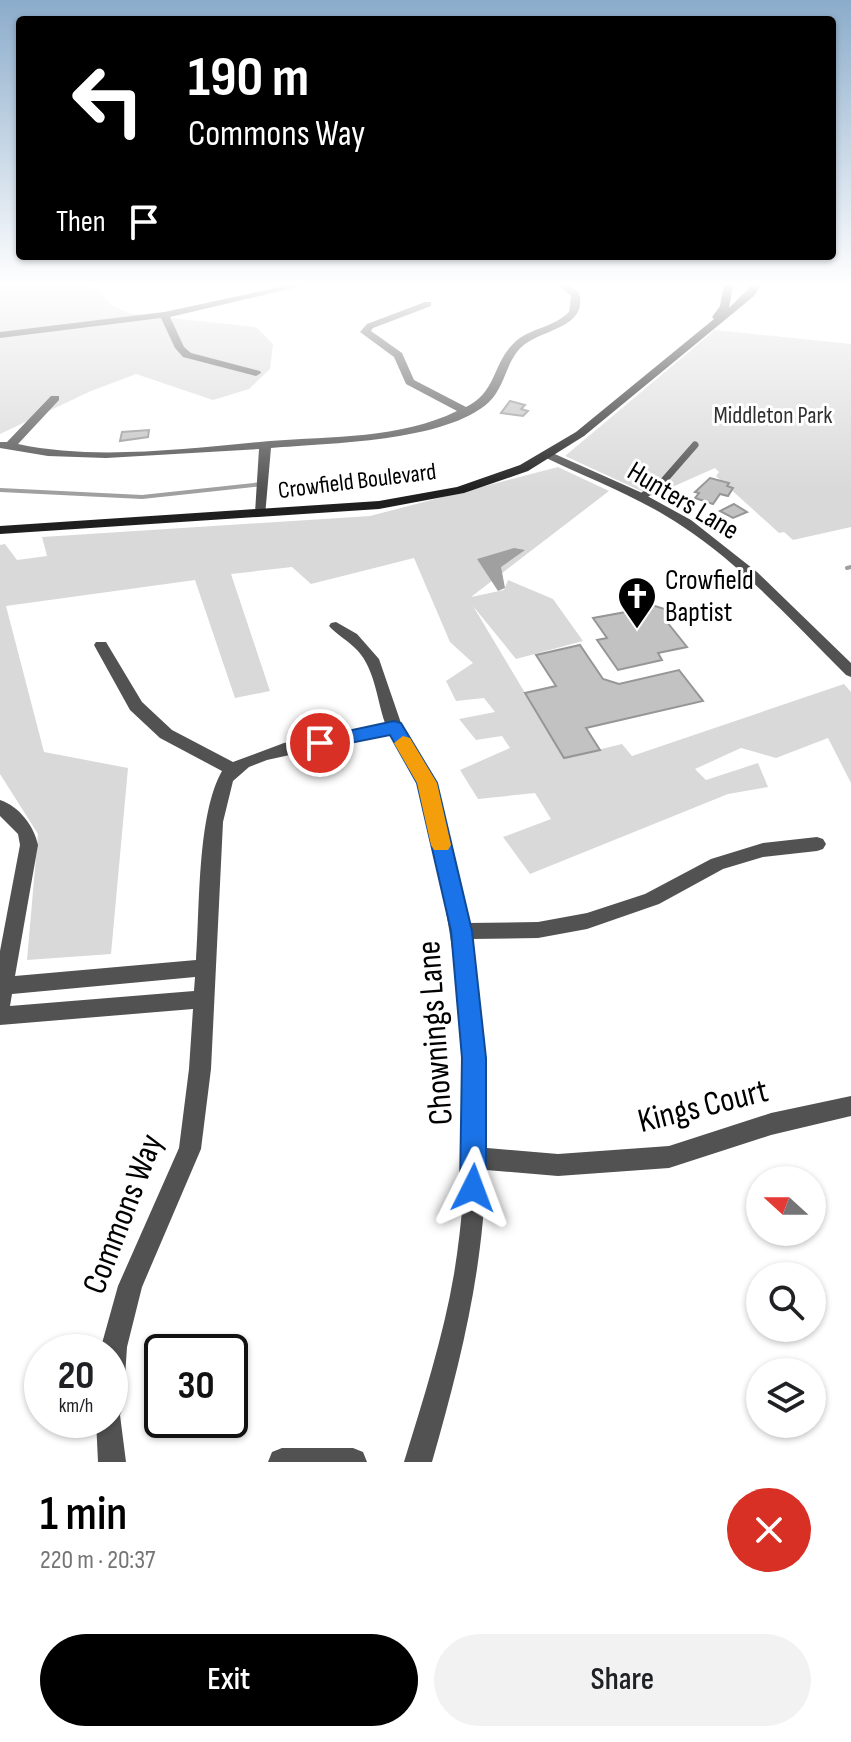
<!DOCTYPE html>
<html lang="en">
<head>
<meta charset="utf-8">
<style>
  :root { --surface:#fff; --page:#f2f2f2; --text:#202124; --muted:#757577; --accent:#000 }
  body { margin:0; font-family:"Sofia Sans Condensed",sans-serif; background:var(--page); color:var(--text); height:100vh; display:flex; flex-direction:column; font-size:30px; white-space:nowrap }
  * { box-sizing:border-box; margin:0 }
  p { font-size:26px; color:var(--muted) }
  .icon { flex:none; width:44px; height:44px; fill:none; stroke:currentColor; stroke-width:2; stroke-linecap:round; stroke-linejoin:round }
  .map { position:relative; height:1462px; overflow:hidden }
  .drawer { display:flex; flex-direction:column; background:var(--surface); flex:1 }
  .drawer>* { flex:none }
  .banner { position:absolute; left:16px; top:16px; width:820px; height:244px; border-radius:8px; box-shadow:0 2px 6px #0004; background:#000; color:#fff; overflow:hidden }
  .needle { width:52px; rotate:291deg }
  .controls { position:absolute; left:746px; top:1166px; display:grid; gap:16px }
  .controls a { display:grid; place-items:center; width:80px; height:80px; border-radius:50%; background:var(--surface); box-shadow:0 2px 6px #0004; font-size:40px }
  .speed { position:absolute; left:24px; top:1334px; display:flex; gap:16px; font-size:40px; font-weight:700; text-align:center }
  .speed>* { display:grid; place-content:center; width:104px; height:104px; border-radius:50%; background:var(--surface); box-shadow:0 2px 6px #0004; line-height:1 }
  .speed small { font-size:20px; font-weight:400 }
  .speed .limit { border:4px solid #111; border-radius:12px; background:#fff; color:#111 }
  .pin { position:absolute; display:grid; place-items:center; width:68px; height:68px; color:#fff; margin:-34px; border:4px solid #fff; border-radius:50%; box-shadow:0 2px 8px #0007 }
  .me { position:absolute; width:88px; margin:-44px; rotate:3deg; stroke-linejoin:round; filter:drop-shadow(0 0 6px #0008) }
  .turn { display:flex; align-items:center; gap:28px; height:168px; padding:0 40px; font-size:36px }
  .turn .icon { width:104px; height:104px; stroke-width:2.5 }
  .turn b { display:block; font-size:56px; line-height:68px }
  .then { display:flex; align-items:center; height:76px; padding:0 40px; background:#0003; gap:16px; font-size:30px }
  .round { display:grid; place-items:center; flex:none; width:84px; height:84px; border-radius:42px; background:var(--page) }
  .head { display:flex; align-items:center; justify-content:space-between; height:136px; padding:0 40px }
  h1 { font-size:48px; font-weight:600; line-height:60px; color:var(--accent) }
  .button { display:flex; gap:16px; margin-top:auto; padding:16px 40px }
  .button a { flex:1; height:92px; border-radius:48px; background:var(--accent); color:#fff; font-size:32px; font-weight:600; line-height:92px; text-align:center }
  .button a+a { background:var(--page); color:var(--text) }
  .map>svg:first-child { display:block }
  .green { fill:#d9d9d9 }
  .water { fill:#a0a0a0 }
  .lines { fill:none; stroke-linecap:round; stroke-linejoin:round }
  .stream { stroke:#a0a0a0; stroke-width:4 }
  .building { fill:#c2c2c2; stroke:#969696; stroke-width:2 }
  .lane { stroke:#525252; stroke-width:7 }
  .street { fill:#525252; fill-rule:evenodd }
  .secondary { fill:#1f1f1f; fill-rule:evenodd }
  .route { fill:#1a73e8; stroke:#114b97; stroke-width:2 }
  .slow { fill:#f59e0b }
  .labels { text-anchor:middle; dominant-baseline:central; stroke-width:6; stroke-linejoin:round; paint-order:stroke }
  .far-park-label { font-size:24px; fill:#303030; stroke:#fff }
  .far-street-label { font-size:24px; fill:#000; stroke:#fff }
  .street-label { font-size:28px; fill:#000; stroke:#fff }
  .poi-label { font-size:28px; fill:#000; stroke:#fff; text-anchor:start }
  .near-street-label { font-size:34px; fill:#000; stroke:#fff }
</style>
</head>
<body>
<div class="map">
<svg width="851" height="1462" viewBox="0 0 851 1462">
  <rect width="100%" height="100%" fill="#fff"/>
  <!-- green -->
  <g class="green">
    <polygon points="0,285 86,285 99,290 111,305 131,314 256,327 273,344 270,369 249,389 213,400 136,374 91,391 0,434"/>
    <polygon points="715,330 851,344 851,527 793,540 784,532 779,533 716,476 719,472 715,468 652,496 565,456"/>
    <polygon points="558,467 609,491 471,597 504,590 508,580 553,599 583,641 516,659 473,606 564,758 622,744 632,756 844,684 851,692 851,783 828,738 776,758 741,748 695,769 706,780 758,763 768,787 728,794 530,874 503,837 551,819 535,793 478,799 460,770 510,748 502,736 476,740 459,719 495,712 484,698 456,701 446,681 473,663 450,642 414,558 311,584 292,567 231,574 270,691 235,698 195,580 6,606 44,752 128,768 111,954 27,960 38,834 0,774 0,545 5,544 17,560 47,556 42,537 370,516"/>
  </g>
  <!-- water -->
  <polygon class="water" points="514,548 525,550 501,567 505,588 498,591 477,559"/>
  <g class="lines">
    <!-- stream -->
    <g class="stream">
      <polyline points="0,490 142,497 262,484"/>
      <polyline points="847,568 851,567"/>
    </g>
  </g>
  <!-- building -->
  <g class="building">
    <polygon points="510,401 525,405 521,409 528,411 523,416 501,413"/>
    <polygon points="149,430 148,437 120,441 122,432"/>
    <polygon points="710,478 729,483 727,486 733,488 728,496 720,494 713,504 695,498 699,493 695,492"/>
    <polygon points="734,504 747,512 733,518 720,511"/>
    <polygon points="642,602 668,610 676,620 667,622 687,647 658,653 662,660 618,670 597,640 607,638 593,618 631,611 627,606"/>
    <polygon points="580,645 603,679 619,684 679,670 703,701 586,728 600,750 564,758 525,693 556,686 536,655"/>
  </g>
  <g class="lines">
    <!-- lane -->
    <polyline class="lane" points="641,497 660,485 695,445"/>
    <!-- street -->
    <g class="street">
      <polygon points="289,285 306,285 170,317 184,347 191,353 260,371 261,373 256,376 183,357 175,348 161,318 0,338 0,332 164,312"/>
      <path d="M558,285H568L579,293C588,325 548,329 528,342C506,355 507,385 489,402C446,442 328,443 271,448L265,516H257L255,513L259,449L106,458L48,456L0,448V442H7L51,396H59V400L18,444C97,461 190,448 270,441C332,436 400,439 457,411L406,384L394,357L360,332L367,324L425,302H431V306L373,328L371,331L402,353L414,380L466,407C497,392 492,364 514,343C529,328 553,328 569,312L571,296Z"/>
      <path d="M548,451L640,492L691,520L757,572L851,663V677L846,675C794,623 744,567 682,526C639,497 590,479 544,457L542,455Z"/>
      <path d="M336,622L357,634L379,659L402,726L435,784L444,814L467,923L538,922L587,913L645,894L711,859L763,843L817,837L823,839L826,844L823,849L817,851L763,857L723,869L659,904L587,929L538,938L470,939L484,1054L487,1148L558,1154L669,1146L771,1113L851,1096V1116L771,1135L669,1168L558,1176L486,1170C483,1273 460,1364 432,1462H404C423,1400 443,1338 454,1274C476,1140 465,1001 438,869C432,842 429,813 419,786C412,767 399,751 389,733L267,760L249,767L233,781L223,822L211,1069L201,1149L142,1287L127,1347L123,1407L120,1415L126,1462H98L96,1420H110V1352H101V1347L118,1286L179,1148L189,1069L193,1009L0,1025V951L20,845L18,834L0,816V800C19,806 34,826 38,845L15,976L196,960C200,907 197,815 222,771L160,738L130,710L94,645L96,642H106L142,702L172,730L233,762L284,743L385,723C377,700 375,670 358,651C349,641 337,635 329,626L331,623ZM195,977L194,991L10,1006L12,994Z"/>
      <polygon points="282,1448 353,1448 363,1452 367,1462 268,1462 272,1452"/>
    </g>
    <!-- secondary -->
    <polygon class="secondary" points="724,285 733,285 729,308 752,285 761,285 754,296 584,436 528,471 464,493 379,509 0,534 0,526 379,501 457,487 520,465 576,432 714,319 712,317 720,306"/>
  </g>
  <!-- sky -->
  <linearGradient id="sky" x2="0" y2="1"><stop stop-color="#8baccb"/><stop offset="0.58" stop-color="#fff"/><stop offset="1" stop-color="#fff" stop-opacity="0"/></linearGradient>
  <rect width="851" height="490" fill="url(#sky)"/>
  <!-- route -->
  <polygon class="route" points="394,721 401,723 437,783 472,931 486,1058 486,1188 483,1197 473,1201 464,1197 460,1188 462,1058 451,931 417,783 390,735 320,749 311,743 320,737"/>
  <!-- slow -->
  <polygon class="slow" points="403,736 410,738 437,783 451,845 448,850 434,850 431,845 417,783 394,743"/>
  <!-- icons -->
  <defs>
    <g id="church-pin" transform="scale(2)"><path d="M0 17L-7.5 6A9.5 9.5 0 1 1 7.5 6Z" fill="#000" stroke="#fff"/><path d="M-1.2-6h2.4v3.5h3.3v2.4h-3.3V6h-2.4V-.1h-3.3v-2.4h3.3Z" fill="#fff"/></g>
  </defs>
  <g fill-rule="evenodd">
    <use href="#church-pin" x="637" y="596"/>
  </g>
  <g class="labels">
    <!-- far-park labels -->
    <g class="far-park-label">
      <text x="773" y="415">Middleton Park</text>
    </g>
    <!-- far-street labels -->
    <g class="far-street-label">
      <text transform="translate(357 481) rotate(-7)">Crowfield Boulevard</text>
    </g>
    <!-- street labels -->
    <g class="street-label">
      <text transform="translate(683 501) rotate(31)">Hunters Lane</text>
    </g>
    <!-- poi labels -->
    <g class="poi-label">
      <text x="665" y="580">Crowfield<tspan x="665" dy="32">Baptist</tspan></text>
    </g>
    <!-- near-street labels -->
    <g class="near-street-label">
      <text transform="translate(435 1033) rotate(-94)">Chownings Lane</text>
      <text transform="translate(703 1106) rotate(-14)">Kings Court</text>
      <text transform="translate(123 1214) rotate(-69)">Commons Way</text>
    </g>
  </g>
</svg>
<div class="controls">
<a><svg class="needle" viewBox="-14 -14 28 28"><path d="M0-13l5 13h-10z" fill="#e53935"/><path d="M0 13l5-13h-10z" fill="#757577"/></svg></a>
<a><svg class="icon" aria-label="search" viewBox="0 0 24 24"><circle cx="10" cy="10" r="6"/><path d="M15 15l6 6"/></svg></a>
<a><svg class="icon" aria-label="layers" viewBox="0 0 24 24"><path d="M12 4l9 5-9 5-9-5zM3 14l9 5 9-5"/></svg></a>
</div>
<div class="speed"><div>20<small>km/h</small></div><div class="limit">30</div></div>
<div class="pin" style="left:320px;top:743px;background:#d93025"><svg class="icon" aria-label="arrive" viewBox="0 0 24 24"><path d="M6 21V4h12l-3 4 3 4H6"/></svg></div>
<svg class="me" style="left:473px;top:1188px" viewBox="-20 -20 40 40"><path d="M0-17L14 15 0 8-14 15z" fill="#1a73e8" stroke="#fff" stroke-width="4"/></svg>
<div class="banner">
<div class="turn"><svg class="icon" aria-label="left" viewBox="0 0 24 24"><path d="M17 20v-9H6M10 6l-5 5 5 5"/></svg><div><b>190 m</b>Commons Way</div></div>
<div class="then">Then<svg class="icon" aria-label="arrive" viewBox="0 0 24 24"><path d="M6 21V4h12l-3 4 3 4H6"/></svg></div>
</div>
</div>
<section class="drawer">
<div class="head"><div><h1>1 min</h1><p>220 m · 20:37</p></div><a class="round" style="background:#d93025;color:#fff"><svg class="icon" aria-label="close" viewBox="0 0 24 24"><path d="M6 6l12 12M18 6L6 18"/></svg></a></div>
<div class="button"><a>Exit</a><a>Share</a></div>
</section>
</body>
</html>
